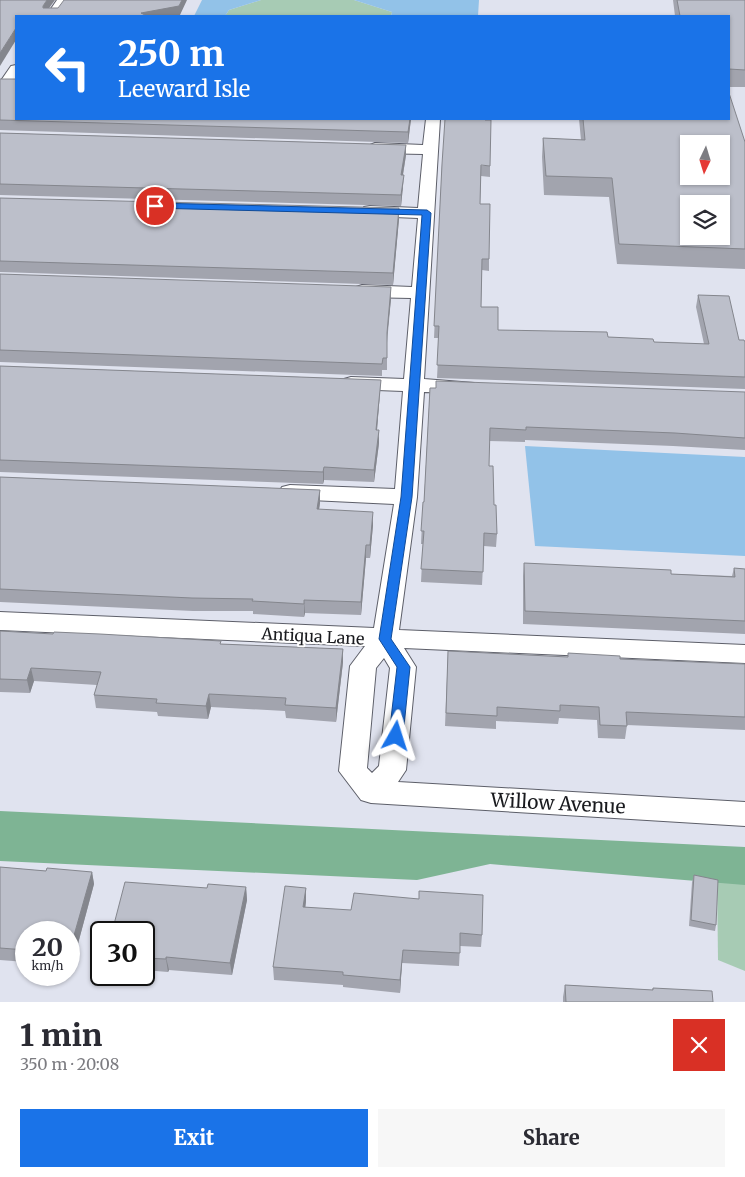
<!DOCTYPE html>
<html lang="en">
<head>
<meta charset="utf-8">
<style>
  :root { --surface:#fff; --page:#f7f7f7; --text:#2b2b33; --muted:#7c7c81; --accent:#1a73e8 }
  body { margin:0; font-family:Merriweather,serif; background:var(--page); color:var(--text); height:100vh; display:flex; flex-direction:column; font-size:19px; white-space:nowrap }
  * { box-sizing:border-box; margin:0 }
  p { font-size:16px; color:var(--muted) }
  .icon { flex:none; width:28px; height:28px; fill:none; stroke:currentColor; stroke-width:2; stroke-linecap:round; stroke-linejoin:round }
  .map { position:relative; height:1002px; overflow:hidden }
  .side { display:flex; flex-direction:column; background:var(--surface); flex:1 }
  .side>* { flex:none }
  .hud { position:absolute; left:15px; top:15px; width:715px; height:105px; border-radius:0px; box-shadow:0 1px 4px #0004; background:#1a73e8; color:#fff; overflow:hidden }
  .needle { width:32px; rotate:184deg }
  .controls { position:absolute; left:680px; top:135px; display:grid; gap:10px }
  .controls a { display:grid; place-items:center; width:50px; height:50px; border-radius:0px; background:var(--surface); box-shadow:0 1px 4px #0004; font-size:25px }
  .speed { position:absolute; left:15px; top:921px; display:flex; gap:10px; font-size:25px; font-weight:700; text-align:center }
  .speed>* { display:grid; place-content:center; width:65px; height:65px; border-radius:50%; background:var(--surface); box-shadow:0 1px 4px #0004; line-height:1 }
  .speed small { font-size:12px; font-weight:400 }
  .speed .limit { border:2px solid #111; border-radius:8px; background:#fff; color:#111 }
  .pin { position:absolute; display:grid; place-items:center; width:42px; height:42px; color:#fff; margin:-21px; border:2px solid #fff; border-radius:50%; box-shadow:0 1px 5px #0007 }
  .me { position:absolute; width:55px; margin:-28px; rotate:6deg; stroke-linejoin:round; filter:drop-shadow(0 0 4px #0008) }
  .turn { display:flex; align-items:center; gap:18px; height:105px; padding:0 20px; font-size:22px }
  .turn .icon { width:65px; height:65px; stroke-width:2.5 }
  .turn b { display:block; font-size:35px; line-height:42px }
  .round { display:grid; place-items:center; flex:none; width:52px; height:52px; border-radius:0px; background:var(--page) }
  .head { display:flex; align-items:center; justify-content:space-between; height:85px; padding:0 20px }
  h1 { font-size:30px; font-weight:800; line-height:38px }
  .action { display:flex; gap:10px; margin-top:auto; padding:10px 20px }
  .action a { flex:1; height:58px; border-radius:0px; background:var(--accent); color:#fff; font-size:20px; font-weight:800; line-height:58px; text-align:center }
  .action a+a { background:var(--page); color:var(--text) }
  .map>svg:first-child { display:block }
  .green { fill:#a7cbb4 }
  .forest { fill:#7eb494 }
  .water { fill:#92c2e8 }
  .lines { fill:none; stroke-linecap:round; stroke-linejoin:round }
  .minor-casing { stroke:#5d5f69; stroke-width:2 }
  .minor { fill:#fff; fill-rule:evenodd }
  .wall { fill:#a2a4ae }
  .shaded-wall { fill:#84868d }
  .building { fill:#bcbfca; stroke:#84868d; fill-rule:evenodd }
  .route { fill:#1a73e8; stroke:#114b97 }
  .labels { text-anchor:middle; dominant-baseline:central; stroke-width:4; stroke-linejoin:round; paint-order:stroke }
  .street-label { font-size:16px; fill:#191a1e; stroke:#fff }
  .near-street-label { font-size:19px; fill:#191a1e; stroke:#fff }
</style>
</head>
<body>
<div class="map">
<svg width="745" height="1002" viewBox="0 0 745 1002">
  <rect width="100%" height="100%" fill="#e0e3ef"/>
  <!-- green -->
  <g class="green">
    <polygon points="261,0 354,0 392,12 391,16 225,16 229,10"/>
    <polygon points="717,877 745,881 745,971 718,960"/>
  </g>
  <!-- forest -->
  <polygon class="forest" points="0,811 745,847 745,885 490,864 417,880 0,861"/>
  <!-- water -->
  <g class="water">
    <polygon points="202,0 261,0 229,10 225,16 194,16"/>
    <polygon points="354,0 479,0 478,16 391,16 392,12"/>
    <polygon points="525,446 745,457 745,556 535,546"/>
  </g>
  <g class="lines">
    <!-- minor casing -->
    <g class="minor-casing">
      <g id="minor">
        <polygon points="57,0 69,0 58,16 46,16"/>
        <polygon points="16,65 16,79 12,85 2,85 0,82 11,66"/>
        <path d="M426,119H440L424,379L474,383L477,387L474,391L467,393L424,392L417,497L399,630L745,645V663L404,648L416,667L406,770L398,782L745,802V826L371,803L361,800L339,771L350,666L365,646L0,630V612L374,628L394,504L290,499L282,497L279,492L282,487L290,485L395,489L403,391L351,389L344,387L341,383L344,379L351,377L404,379L411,298L362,297L356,295L353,291L356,287L362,285L412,287L418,218L370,216L364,215L362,211L364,207L370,206L418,208L423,154L375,153L370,151L367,148L370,145L375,143L423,145ZM384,658L390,668L379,766L372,773L367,768L376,668Z"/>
      </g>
    </g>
    <!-- minor -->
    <use href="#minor" class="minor"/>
  </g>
  <!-- wall -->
  <g class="wall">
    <polygon points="673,0 745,0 745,87 729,87 729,16 675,16"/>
    <polygon points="0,79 411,119 408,143 0,130"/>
    <polygon points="579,119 729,119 745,142 745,269 617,264 609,197 544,195 542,157 543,138 581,140"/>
    <polygon points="0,133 406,145 406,155 403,175 403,186 401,206 0,195"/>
    <polygon points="442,164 490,166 490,177 481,176 480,204 489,259 489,271 482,270 481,307 498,330 608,337 654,342 704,344 696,307 698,295 739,340 745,342 745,389 437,378 439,338 434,338"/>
    <polygon points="0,198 399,219 393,285 0,272"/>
    <polygon points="0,274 391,299 387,343 387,370 382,370 382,376 0,362"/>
    <polygon points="0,366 381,380 380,392 377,430 379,443 374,482 324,480 323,484 0,472"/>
    <polygon points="430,388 745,392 745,450 673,446 525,440 525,442 489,441 489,466 494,505 497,534 496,547 484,546 482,585 421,582 423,544 421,544 423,502 424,502"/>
    <polygon points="0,477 320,490 320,503 319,510 373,525 370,558 366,558 361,615 305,613 304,617 253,614 253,611 193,611 0,602"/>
    <polygon points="524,563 671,574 732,576 734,568 745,569 745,634 523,624 523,576"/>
    <polygon points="0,631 221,644 343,649 343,662 336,722 286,718 285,711 211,707 208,719 158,716 157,712 96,708 94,695 97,685 34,681 30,693 0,692"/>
    <polygon points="448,651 568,657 568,653 620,659 745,664 745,730 627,725 625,739 598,738 597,720 559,718 558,724 496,721 496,729 445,726"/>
    <polygon points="0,867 46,871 92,872 94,884 72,966 69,966 69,932 26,932 26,962 0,960"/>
    <polygon points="694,875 716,925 715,931 689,926 692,882"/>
    <polygon points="246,887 247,900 232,975 169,970 168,972 144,970 144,932 207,888"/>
    <polygon points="306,888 306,901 305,907 482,935 481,947 460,946 459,966 402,963 400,993 343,987 343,985 274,980 273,967"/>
    <polygon points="565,985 652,990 653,988 713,1002 563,1002 563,997"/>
  </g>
  <!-- shaded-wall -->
  <g class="shaded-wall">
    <polygon points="47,0 55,0 44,15 43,6"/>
    <polygon points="182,0 187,0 180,15 174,16 141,16 141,13"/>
    <polygon points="16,28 16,40 0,66 0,53"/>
    <polygon points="410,119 411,119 408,143 408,132"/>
    <polygon points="406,145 406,155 401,186 401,175"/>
    <polygon points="404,175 403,186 401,206 401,195"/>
    <polygon points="399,208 399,219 393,285 393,273"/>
    <polygon points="391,287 391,299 386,345 387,333"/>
    <polygon points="381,380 380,392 376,442 376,430"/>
    <polygon points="379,430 379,443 374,482 374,470"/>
    <polygon points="324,467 324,480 323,484 323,472"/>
    <polygon points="320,490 320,503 317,522 317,509"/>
    <polygon points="373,512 373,525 370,558 370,545"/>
    <polygon points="366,545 366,558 361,615 361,602"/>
    <polygon points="304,600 305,613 304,617"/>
    <polygon points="343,649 343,662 336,722 336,708"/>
    <polygon points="31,668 34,681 30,693 27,680"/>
    <polygon points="209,694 211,707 208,719 206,706"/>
    <polygon points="92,872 94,884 72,966 69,953"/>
    <polygon points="246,887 247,900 232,975 230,963"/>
    <polygon points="306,888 306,901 304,920 303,907"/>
    <polygon points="403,950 402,963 400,993 400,980"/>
    <polygon points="166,957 169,970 168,972 166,959"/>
  </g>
  <!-- building -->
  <g class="building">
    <polygon points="0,0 47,0 43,6 43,8 58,8 64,0 182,0 179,6 141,13 147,16 16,16 16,28 0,53"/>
    <polygon points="677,0 745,0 745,70 729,69 729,16 680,16"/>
    <polygon points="0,79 16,79 16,119 410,119 408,132 0,120"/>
    <path d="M729,93L745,142V249L619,244L612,178L546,176L543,138L585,140L583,119H729ZM689,144H721V176H689ZM689,204H721V236H689Z"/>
    <polygon points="445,119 485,119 485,120 491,120 490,166 481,165 480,204 490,204 489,259 482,259 481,307 498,307 498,330 607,332 608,337 653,339 654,342 709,344 698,295 729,296 739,340 744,340 745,342 745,377 437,365 439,326 434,326 442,164"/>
    <polygon points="0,133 406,145 401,175 404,175 401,195 0,184"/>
    <polygon points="0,198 399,208 393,273 0,261"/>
    <polygon points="0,274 391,287 387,333 387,358 383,358 382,364 0,350"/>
    <polygon points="0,366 381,380 376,430 379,430 374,470 324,467 323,472 0,460"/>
    <polygon points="436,381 745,392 745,438 675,433 526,427 526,430 490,428 489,466 493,466 494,505 496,505 497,534 484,533 483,572 421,569 424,531 421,531 423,502 424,502 430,388 436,388"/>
    <polygon points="0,477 320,490 317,509 373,512 370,545 366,545 361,602 304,600 304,604 252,601 253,599 192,598 0,589"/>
    <polygon points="524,563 671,570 671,574 735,577 734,568 745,569 745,621 525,611"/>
    <polygon points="0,631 53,634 54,632 100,634 221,641 220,644 343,649 336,708 285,705 286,698 209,694 206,706 156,703 157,699 94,695 101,672 31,668 27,680 0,679"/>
    <polygon points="448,651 568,657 568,653 620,656 620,659 745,664 745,717 626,712 627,726 600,725 599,707 560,705 560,711 497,707 497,716 446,713"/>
    <polygon points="0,867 46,871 47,868 92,872 69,953 69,932 26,932 26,950 0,948"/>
    <polygon points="694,875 718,880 716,925 691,920"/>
    <polygon points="125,882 207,888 208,884 246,887 230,963 166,957 166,959 144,958 144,932 112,932"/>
    <polygon points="285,886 306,888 303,907 351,910 354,893 419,899 419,891 483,895 482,935 460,933 460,953 403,950 400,980 343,975 343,972 273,967"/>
    <polygon points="565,985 653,990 653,988 712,991 713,1002 566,1002"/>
  </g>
  <!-- route -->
  <polygon class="route" points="155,203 427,210 431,213 412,497 391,639 410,667 403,736 401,740 396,741 391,740 389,736 397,667 379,639 401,497 422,215 152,208 152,204"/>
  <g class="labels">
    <!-- street labels -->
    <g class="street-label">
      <text transform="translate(313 636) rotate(3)">Antiqua Lane</text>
    </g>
    <!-- near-street labels -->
    <g class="near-street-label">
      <text transform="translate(558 803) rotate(3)">Willow Avenue</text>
    </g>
  </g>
</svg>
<div class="controls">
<a><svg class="needle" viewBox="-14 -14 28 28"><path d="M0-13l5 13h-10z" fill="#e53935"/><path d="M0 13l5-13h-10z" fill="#7c7c81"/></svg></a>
<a><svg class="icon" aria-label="layers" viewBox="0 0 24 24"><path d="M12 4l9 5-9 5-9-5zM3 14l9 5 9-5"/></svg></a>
</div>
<div class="speed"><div>20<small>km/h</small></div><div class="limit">30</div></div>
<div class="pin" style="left:155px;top:206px;background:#d93025"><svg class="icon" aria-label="arrive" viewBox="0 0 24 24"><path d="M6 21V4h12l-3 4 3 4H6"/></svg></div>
<svg class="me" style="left:396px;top:736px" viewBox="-20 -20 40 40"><path d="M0-17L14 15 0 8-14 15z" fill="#1a73e8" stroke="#fff" stroke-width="4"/></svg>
<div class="hud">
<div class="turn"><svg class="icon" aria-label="left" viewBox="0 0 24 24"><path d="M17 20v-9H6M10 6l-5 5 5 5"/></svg><div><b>250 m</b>Leeward Isle</div></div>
</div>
</div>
<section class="side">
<div class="head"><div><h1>1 min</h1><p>350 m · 20:08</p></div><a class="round" style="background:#d93025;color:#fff"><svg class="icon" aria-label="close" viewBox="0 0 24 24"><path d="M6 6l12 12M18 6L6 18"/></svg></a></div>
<div class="action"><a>Exit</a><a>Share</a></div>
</section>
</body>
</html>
